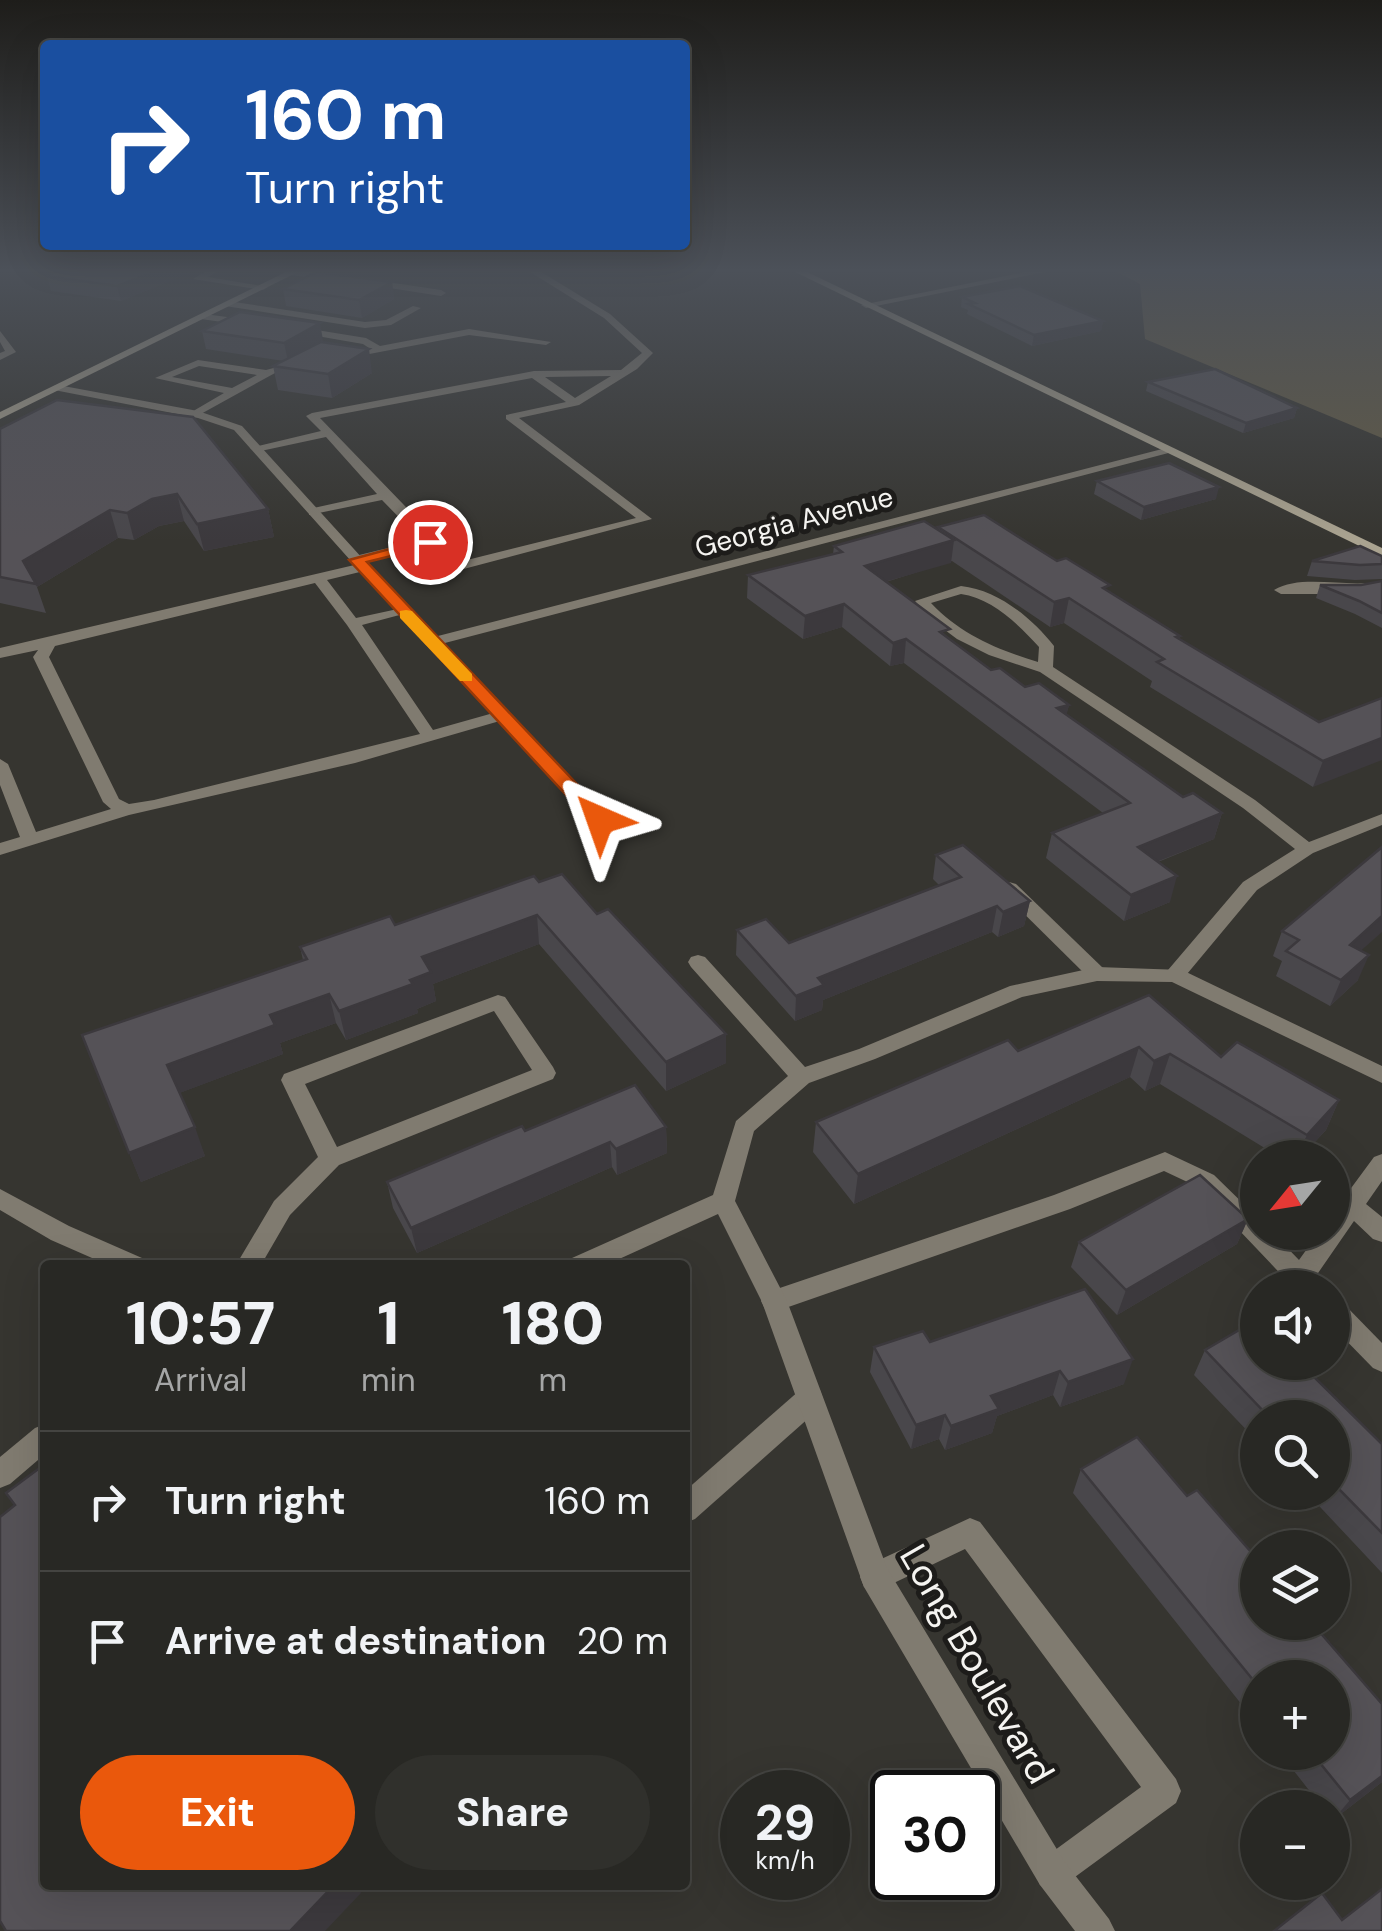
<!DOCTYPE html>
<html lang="en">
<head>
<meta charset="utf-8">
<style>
  :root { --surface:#282824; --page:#30302c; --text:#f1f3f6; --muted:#a5a6a6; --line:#444441; --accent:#ea580c }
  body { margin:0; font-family:"DM Sans",sans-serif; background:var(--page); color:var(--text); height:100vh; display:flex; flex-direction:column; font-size:38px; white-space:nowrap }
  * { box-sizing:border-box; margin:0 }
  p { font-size:32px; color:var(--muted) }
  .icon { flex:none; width:55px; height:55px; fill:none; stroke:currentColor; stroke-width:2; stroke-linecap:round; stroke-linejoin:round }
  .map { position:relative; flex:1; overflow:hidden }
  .details { position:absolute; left:40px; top:1260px; width:650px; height:630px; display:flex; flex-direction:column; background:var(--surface); border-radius:10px; box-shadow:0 10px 40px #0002,0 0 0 2px var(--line) }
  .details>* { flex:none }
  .top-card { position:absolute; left:40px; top:40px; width:650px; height:210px; border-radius:10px; box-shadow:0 10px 40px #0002,0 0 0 2px var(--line); background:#1a4fa0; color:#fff; overflow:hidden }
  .needle { width:65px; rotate:240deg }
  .tools { position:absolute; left:1240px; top:1140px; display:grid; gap:20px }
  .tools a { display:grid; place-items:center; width:110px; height:110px; border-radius:50%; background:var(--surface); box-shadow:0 10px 40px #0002,0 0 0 2px var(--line); font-size:50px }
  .speed { position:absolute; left:720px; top:1770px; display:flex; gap:20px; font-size:50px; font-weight:700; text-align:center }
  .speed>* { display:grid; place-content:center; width:130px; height:130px; border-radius:50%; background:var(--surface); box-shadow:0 10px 40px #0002,0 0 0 2px var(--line); line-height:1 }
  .speed small { font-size:25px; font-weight:400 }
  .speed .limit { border:5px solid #111; border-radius:15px; background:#fff; color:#111 }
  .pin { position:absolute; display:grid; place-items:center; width:85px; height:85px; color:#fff; margin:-42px; border:5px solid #fff; border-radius:50%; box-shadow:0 2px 10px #0007 }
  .me { position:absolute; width:110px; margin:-55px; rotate:317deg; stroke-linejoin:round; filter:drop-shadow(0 0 8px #0008) }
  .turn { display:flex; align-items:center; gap:35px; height:210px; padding:0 40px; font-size:45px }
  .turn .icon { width:130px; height:130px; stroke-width:2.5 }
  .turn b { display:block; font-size:70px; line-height:85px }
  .eta { display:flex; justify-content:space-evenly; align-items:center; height:170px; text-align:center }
  .eta b { font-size:60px; font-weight:800; line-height:70px }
  .primary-button { display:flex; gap:20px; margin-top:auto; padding:20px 40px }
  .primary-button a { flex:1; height:115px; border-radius:60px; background:var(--accent); color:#fff; font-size:40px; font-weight:800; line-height:115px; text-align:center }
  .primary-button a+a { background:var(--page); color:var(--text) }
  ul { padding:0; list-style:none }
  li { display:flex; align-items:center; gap:30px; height:140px; padding:0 40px; border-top:2px solid var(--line) }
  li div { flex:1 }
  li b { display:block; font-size:38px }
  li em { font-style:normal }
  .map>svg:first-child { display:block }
  .green { fill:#635b45 }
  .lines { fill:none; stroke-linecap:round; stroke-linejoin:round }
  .lane { fill:#807b70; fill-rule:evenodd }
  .street { fill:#807b70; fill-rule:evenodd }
  .secondary { fill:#aaa390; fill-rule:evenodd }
  .wall { fill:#49474b }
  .shaded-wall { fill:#3c393d }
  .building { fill:#555257; stroke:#3c393d; stroke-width:2.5 }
  .route { fill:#ea580c; stroke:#983908; stroke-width:2.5 }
  .slow { fill:#f59e0b }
  .labels { text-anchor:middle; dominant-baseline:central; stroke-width:10; stroke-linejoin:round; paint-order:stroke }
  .far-street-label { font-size:28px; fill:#f5f4f1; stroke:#1d1c1a }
  .near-street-label { font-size:38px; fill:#f5f4f1; stroke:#1d1c1a }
</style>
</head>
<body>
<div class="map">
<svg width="1382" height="1931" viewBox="0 0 1382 1931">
  <rect width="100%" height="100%" fill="#363530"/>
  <!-- green -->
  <polygon class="green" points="1114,270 1382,270 1382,438 1145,339 1140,284"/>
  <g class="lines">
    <!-- lane -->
    <g class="lane">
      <polygon points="208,270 220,270 208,277 268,287 263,290 193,279"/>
      <polygon points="293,270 336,275 341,278 336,281 290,275"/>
      <path d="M527,270H538L610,314L653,353L637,369L579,405L519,418L652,519L456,571L427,547L351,563V557L421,540L382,500L309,515V509L377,494L326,437L256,452L250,448L321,431L306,416L312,413L534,371L621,370L642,353L604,318ZM611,376L575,398L545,377ZM532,378L566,402L506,415V419L636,518L459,562L320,418Z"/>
      <polygon points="367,279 441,290 446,293 441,296 364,284"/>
      <polygon points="228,301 365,322 386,320 413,306 421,308 391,325 365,328 225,306"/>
      <polygon points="204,314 250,320 255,323 250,326 201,319"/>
      <polygon points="298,327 366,338 380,346 469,329 551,342 546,345 469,335 343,359 339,354 369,348 363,344 294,332"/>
      <polygon points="0,331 16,352 0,360 0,353 5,351 0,342"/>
      <path d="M198,360L266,370L300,361L305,364L275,373L199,415L193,412L195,410L224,393L155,378ZM199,366L257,375L232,388L172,377Z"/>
      <path d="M363,563L370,567L368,570L327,580L356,618L407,607V613L362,625L433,730L504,710L512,715L510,718L355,763L129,815L0,855V843L20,837L0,785V759L8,764L36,832L111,809L103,802L33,657L38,650L0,658V648ZM315,583L347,625L420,734L154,800L129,804L119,799L49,657L55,646Z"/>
      <path d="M1382,581V589L1357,594H1281L1274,590C1302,573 1349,589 1382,581Z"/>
      <path d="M961,586C998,590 1032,618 1054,646L1053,667L1255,800L1309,842L1382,814V825L1313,853L1257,890L1182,980H1168L1165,975L1168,970L1243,882L1295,849L1243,808L1040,672L989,655L957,639L929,618L915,601ZM961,594C992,598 1019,625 1039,647L1038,662C998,650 960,634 931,603Z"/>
      <polygon points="1009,882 1016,884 1104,969 1107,974 1104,979 1090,979 1002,892 1000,888 1002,884"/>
      <path d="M498,995L505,997L553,1067L556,1073L553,1079L339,1165L290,1215L261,1265H236L274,1201L318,1157L281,1080L284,1074ZM494,1011L532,1070L337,1147L305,1084Z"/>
      <polygon points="1165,1152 1214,1175 1258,1218 1258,1232 1272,1232 1299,1260 1319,1232 1332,1232 1332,1214 1374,1157 1382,1154 1382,1181 1366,1204 1382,1217 1382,1242 1373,1239 1354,1221 1316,1276 1323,1288 1294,1288 1198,1187 1164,1171 1070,1209 774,1312 765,1309 761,1301 765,1293 1054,1195"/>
      <polygon points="1332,1298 1341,1301 1382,1343 1382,1372 1373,1368 1332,1326"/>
      <polygon points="810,1387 820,1390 823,1399 820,1408 695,1519 685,1523 685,1491 800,1390"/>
      <polygon points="45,1424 45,1454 10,1484 0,1488 0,1457 35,1428"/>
      <polygon points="970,1518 980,1522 1176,1779 1181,1791 1176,1803 1064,1885 1052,1890 1040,1885 1035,1873 1040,1861 1141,1787 965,1549 875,1592 864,1587 860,1577 864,1567"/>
    </g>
    <!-- street -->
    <g class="street">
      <polygon points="1035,270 1055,270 866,308 861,305"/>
      <polygon points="58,385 198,411 242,426 434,637 1166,448 1176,451 441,644 606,816 609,820 606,824 594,824 426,645 234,430 198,418 54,390 54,386"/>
      <polygon points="698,955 705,957 805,1067 859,1049 1010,986 1097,967 1182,970 1382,1066 1382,1083 1172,982 1097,981 1022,997 875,1059 809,1083 754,1131 735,1201 787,1301 887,1568 1064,1861 1109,1919 1115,1931 1075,1931 1040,1885 864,1587 762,1302 718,1214 606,1265 569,1265 572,1258 713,1195 736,1121 788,1076 691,967 688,962 691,957"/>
      <polygon points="0,1189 69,1226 142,1258 145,1265 108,1265 51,1240 0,1210"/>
    </g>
    <!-- secondary -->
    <g class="secondary">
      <polygon points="290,270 302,270 0,419 0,412"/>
      <polygon points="791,270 803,270 1382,548 1382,557"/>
    </g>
  </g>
  <!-- wall -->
  <g class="wall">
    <polygon points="61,270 196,270 121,301 51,291 47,276"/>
    <polygon points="392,282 394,299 362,318 286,306 283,289"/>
    <polygon points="962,297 1103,321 1101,331 1032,346 967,314 968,310 961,307"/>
    <polygon points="202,331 323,340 314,346 372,373 332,398 278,390 273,366 284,361 206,349"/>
    <polygon points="1148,382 1297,408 1294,418 1243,433 1146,391"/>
    <polygon points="0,429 268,509 274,537 204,551 184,521 159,526 134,540 118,538 37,587 46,613 0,603"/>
    <polygon points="1097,481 1216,499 1141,520 1094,494"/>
    <polygon points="938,527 1109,591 1180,636 1179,639 1319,722 1382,698 1313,787 1150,687 1152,681 1064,623 1050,627 952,561 886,582 949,638 991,670 1025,687 1069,705 1066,715 1183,797 1222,813 1214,839 1158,862 1170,902 1124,921 1046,858 1052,833 1103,813 904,663 890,666 842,627 803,639 747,598 748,575 833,554 834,546 938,530"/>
    <polygon points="1382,556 1382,579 1355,580 1307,576 1312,561"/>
    <polygon points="1382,581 1382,628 1355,614 1316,598 1320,585 1361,585"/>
    <polygon points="936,855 1030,901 1024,926 998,937 992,932 823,1000 822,1010 795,1021 736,955 737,930 789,943 939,885 933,879"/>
    <polygon points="539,882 597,914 726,1034 726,1063 666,1091 539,944 433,984 436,1001 417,1009 418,1013 346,1040 336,1023 280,1043 283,1054 179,1093 205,1156 141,1182 82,1035 303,960 300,947 395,925"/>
    <polygon points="1282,931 1361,951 1358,980 1330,1006 1276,976 1282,961 1273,956"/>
    <polygon points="1149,995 1221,1057 1339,1100 1326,1130 1300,1158 1281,1158 1160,1084 1145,1091 1130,1077 854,1204 813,1152 816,1122 1018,1051"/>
    <polygon points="666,1127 667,1153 617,1175 612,1167 417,1253 393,1208 387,1182 525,1131"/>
    <polygon points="1248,1219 1237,1244 1117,1315 1071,1267 1079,1242"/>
    <polygon points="930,1342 1124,1384 1060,1407 1053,1395 997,1416 992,1433 945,1450 939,1439 911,1449 870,1372 874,1347"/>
    <polygon points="1205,1350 1258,1362 1382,1444 1382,1573 1306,1492 1332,1492 1332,1418 1258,1418 1258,1442 1194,1375"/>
    <polygon points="1081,1469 1187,1496 1382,1782 1333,1820 1332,1808 1323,1808 1279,1752 1332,1752 1258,1678 1258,1725 1073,1493"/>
  </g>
  <!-- shaded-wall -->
  <g class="shaded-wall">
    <polygon points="159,270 196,270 121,301 117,286"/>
    <polygon points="392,282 394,299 362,318 359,300"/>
    <polygon points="1103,321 1101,331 1032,346 1034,335"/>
    <polygon points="320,323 323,340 288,361 284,343"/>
    <polygon points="369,349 372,373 332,398 328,374"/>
    <polygon points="1297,408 1294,418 1243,433 1246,423"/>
    <polygon points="1219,487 1216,499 1141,520 1144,507"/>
    <polygon points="177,494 184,521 159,526 134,540 127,513 152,499"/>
    <polygon points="268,509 274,537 204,551 197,524"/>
    <polygon points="110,510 118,538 37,587 23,561"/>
    <polygon points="954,540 951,563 863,588 865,566"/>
    <polygon points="1069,598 1064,623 1050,627 1054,602"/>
    <polygon points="844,604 842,627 803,639 805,616"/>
    <polygon points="906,639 904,663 890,666 893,643"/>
    <polygon points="1069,705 1063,729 1057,708"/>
    <polygon points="1382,738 1382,760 1313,787 1323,761"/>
    <polygon points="1222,813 1214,839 1131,872 1138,847"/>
    <polygon points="1177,876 1170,902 1124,921 1131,895"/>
    <polygon points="1030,901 1024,926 998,937 1003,912"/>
    <polygon points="997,906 992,932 823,1000 822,1010 795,1021 796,996 818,978"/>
    <polygon points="537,915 539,944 433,984 436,1001 417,1009 418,1013 346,1040 339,1011 410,980 422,957"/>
    <polygon points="1382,916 1382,932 1339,970 1350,945"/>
    <polygon points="1369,955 1358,980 1330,1006 1341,980"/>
    <polygon points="329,994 336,1023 280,1043 283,1054 177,1094 167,1065 270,1015"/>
    <polygon points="726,1034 726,1063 666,1091 666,1062"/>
    <polygon points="1139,1047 1130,1077 854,1204 858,1174"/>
    <polygon points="1170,1054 1160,1084 1145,1091 1154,1061"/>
    <polygon points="1339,1100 1326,1130 1300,1158 1296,1158 1307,1135"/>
    <polygon points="195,1127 205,1156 141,1182 129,1153"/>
    <polygon points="666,1127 667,1153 617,1175 616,1149"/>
    <polygon points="610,1142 612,1167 417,1253 411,1228"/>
    <polygon points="1248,1219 1237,1244 1117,1315 1126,1290"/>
    <polygon points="1133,1359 1124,1384 1060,1407 1068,1382"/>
    <polygon points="1060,1371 1053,1395 997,1416 992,1433 945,1450 951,1426 991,1396"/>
    <polygon points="945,1415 939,1439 911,1449 916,1425"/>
    <polygon points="1382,1776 1382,1782 1333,1820 1350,1800"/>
    <polygon points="334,1885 357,1885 361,1893 325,1931 290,1931"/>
  </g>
  <!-- building -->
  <g class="building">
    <polygon points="61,270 159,270 117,286 47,276"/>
    <polygon points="316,272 392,282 359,300 283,289"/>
    <polygon points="1020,286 1103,321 1034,335 968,304 975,303 962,297"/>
    <polygon points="240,312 320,323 284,343 202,331"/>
    <polygon points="321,342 369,349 328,374 273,366"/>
    <polygon points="1215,369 1297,408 1246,423 1148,382"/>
    <polygon points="57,400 193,417 268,509 197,524 177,494 152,499 127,513 110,510 23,561 36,584 0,577 0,429"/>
    <polygon points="1169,463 1219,487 1144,507 1097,481"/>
    <polygon points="984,515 1057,561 1066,558 1110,585 1103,588 1180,636 1176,637 1319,722 1382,698 1382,738 1323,761 1157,662 1164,659 1069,598 1054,602 938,527"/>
    <polygon points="924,521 954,540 865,566 950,629 940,632 991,670 1000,668 1025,687 1039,683 1069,705 1057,708 1183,797 1193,793 1222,813 1138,847 1177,876 1131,895 1052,833 1130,803 906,639 893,643 844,604 805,616 748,575 842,552 834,546"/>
    <polygon points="1360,546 1382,556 1382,564 1360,565 1312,561"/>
    <polygon points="1382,581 1382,613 1359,601 1320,585 1361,585"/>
    <polygon points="963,845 1030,901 1003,912 997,906 818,978 824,985 796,996 737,930 766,919 789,943 961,877 936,855"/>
    <polygon points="1382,847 1382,916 1350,945 1369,955 1341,980 1286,951 1299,940 1282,931"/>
    <polygon points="562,874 597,914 608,909 726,1034 666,1062 537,915 422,957 431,972 410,980 413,984 339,1011 329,994 270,1015 275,1025 167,1065 195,1127 129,1153 82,1035 307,959 300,947 390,916 395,925 534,876 539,882"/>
    <polygon points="1149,995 1221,1057 1237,1042 1339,1100 1307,1135 1170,1054 1154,1061 1139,1047 858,1174 816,1122 1008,1040 1018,1051"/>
    <polygon points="635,1085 666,1127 616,1149 610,1142 411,1228 387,1182 522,1126 525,1131"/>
    <polygon points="1200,1175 1248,1219 1126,1290 1079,1242"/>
    <polygon points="1085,1289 1133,1359 1068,1382 1060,1371 991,1396 999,1409 951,1426 945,1415 916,1425 874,1347 923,1331 930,1342"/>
    <polygon points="1258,1319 1258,1362 1299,1362 1382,1444 1382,1533 1332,1482 1332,1418 1270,1418 1205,1350"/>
    <polygon points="1137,1437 1187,1496 1197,1490 1258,1560 1258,1622 1311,1622 1382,1704 1382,1776 1350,1800 1311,1752 1332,1752 1332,1678 1258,1678 1258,1686 1081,1469"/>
    <polygon points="45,1464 45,1885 334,1885 290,1931 6,1931 0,1921 0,1517 15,1505 6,1493"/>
    <polygon points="1382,1889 1382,1931 1274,1931 1322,1893 1342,1920"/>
  </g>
  <!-- sky -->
  <linearGradient id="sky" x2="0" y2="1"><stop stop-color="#1e1d1a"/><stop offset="0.5" stop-color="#4c5159"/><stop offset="1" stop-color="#4c5159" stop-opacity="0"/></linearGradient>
  <rect width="1382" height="541" fill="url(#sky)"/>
  <!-- route -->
  <polygon class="route" points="430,538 436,539 436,545 367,562 607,816 607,824 593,824 349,560"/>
  <!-- slow -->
  <polygon class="slow" points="406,610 412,611 472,674 472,681 460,681 400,618 400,611"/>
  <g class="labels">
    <!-- far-street labels -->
    <g class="far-street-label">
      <text transform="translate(794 522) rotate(-15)">Georgia Avenue</text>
    </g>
    <!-- near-street labels -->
    <g class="near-street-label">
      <text transform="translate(977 1664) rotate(60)">Long Boulevard</text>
    </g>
  </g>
</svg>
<div class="tools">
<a><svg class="needle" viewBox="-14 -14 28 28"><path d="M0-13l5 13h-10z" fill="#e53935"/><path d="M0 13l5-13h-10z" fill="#a5a6a6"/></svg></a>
<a><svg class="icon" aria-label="sound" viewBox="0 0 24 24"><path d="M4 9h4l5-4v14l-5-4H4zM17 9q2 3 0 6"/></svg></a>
<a><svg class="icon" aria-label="search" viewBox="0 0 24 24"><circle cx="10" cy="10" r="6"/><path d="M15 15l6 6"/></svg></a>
<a><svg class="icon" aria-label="layers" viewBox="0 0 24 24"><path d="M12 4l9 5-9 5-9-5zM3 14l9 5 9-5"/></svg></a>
<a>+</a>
<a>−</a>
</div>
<div class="speed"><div>29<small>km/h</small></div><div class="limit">30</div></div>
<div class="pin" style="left:430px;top:542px;background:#d93025"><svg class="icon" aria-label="arrive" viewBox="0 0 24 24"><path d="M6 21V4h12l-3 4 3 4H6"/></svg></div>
<svg class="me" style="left:600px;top:820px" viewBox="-20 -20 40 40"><path d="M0-17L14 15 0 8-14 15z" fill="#ea580c" stroke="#fff" stroke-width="4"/></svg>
<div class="top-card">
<div class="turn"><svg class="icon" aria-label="right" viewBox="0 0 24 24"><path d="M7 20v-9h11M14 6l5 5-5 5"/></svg><div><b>160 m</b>Turn right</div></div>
</div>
<section class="details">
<div class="eta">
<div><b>10:57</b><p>Arrival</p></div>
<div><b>1</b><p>min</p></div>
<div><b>180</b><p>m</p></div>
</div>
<ul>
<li><svg class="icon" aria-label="right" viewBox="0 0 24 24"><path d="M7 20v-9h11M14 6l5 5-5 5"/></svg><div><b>Turn right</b></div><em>160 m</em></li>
<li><svg class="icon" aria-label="arrive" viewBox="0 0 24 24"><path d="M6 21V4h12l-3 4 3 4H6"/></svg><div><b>Arrive at destination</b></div><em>20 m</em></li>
</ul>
<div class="primary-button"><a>Exit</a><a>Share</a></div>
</section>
</div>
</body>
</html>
